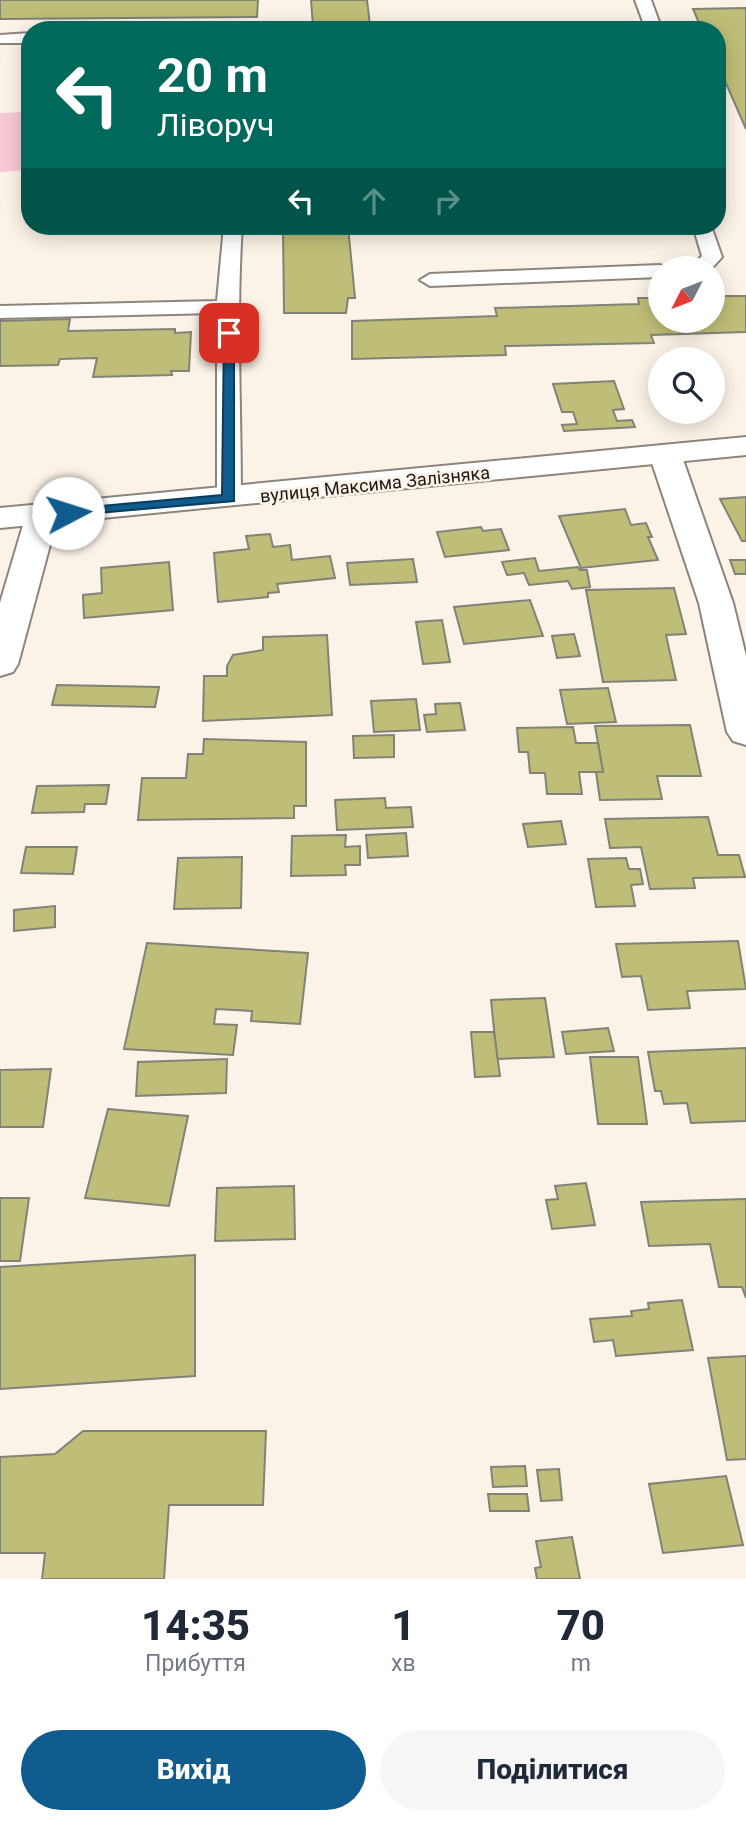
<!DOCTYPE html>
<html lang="uk">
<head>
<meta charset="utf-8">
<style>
  :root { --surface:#fff; --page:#f6f6f7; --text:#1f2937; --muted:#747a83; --accent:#115c8f }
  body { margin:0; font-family:Roboto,sans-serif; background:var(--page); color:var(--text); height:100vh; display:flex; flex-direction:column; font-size:26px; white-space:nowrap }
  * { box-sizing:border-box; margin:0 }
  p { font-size:23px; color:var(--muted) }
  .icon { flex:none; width:38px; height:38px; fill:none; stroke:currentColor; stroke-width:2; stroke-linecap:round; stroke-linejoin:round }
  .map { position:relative; height:1579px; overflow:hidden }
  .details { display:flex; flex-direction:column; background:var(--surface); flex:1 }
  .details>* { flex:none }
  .guide { position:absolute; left:21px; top:21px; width:705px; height:214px; border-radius:28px; box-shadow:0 4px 18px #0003; background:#00695c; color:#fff; overflow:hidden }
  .needle { width:46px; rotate:228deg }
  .controls { position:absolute; left:648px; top:256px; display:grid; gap:14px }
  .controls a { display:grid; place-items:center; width:77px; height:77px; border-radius:50%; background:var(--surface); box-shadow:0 4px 18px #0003; font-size:35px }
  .pin { position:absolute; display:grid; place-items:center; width:60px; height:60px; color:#fff; margin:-30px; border-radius:14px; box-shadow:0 4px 10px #0006 }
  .me { position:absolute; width:77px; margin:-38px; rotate:85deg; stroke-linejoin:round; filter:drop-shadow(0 0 5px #0008) }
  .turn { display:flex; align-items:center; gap:24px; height:147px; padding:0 21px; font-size:32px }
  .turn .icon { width:91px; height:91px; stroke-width:2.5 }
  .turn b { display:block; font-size:49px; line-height:60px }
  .lanes { display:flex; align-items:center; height:66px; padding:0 21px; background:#0003; justify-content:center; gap:35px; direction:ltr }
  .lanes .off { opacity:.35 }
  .eta { display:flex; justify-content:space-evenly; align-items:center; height:119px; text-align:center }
  .eta b { font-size:42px; font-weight:800; line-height:49px }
  .action { display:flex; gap:14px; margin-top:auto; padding:14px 21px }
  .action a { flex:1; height:80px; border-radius:42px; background:var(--accent); color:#fff; font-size:28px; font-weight:800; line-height:80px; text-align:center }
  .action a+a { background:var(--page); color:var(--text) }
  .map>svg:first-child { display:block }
  .green { fill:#f8c9d3 }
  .building { fill:#bfbe78; stroke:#828277; stroke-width:2 }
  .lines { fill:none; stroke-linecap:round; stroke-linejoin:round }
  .service-casing { stroke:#8d857b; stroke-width:4 }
  .minor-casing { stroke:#8d857b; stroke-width:4 }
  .secondary-casing { stroke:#8d857b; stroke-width:4 }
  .service { fill:#fff; fill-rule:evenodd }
  .minor { fill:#fff; fill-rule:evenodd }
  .secondary { fill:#fff; fill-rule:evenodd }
  .route { fill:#115c8f; stroke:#0b3c5d; stroke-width:2 }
  .labels { text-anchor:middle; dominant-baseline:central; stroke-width:5; stroke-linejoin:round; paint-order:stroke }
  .street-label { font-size:18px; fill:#1d1a16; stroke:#fcf3e8 }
</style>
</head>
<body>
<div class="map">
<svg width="746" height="1579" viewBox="0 0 746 1579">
  <rect width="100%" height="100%" fill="#fcf3e8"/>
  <!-- green -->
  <polygon class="green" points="30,112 30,170 0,172 0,113"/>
  <!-- building -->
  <g class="building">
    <polygon points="0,0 258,0 257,17 0,19"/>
    <polygon points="311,0 367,0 370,25 313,26"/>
    <polygon points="746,8 746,129 718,65 718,30 702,30 693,9"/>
    <polygon points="283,226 348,226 355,298 348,298 346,313 284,313"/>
    <polygon points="712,296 746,296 746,332 651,335 654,343 505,346 506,355 352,359 352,321 497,316 495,308 639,304 638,298 660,298 660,320 712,320"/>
    <polygon points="70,319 68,331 175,329 175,333 191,332 189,371 171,371 172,375 93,377 97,358 60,359 58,365 0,366 0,321"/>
    <polygon points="614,381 624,409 613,410 617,421 632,420 635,427 564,431 562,425 577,424 573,412 562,412 553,384"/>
    <polygon points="746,497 746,541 742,541 720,499"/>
    <polygon points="625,509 631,525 646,523 652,537 648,537 658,560 581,568 559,516"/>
    <polygon points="481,527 483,531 501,529 509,550 445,557 437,532"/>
    <polygon points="270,534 273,547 290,545 292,560 330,556 335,578 277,584 279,592 268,593 268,597 218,602 214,553 249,549 246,536"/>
    <polygon points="535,558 539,571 578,567 580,570 587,570 590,587 572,589 568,581 529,585 524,573 507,575 502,562"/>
    <polygon points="413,559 417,582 350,585 347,563"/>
    <polygon points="730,560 746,560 746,574 735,574"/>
    <polygon points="169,562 173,610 84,618 83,595 102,593 101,568"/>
    <polygon points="674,588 686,634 666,635 676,680 603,682 586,590"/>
    <polygon points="530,600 543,636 464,644 454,607"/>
    <polygon points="442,620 450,662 423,664 416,622"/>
    <polygon points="574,634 580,656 557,658 552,636"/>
    <polygon points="327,635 332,715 203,721 204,676 227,676 227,666 233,655 263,650 263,637"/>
    <polygon points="57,685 159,687 155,707 52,705"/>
    <polygon points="608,688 616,722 567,724 560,690"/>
    <polygon points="416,699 420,730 374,732 371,701"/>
    <polygon points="460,703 465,730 427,732 424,715 436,714 435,704"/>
    <polygon points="690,725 701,776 657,776 662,799 600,800 596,772 603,772 595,726"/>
    <polygon points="573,727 576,743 598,743 603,772 579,772 582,794 547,794 545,773 530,773 528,752 519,752 517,728"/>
    <polygon points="394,735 394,757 354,758 353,736"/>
    <polygon points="204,739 306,742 306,806 294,806 294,818 138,820 142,778 186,778 188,754 203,754"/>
    <polygon points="109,785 106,804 85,804 84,812 32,813 37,786"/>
    <polygon points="385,798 386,808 411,807 413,827 337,830 335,800"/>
    <polygon points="708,817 718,855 739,855 745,877 693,878 695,888 650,889 641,847 610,848 605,819"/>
    <polygon points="561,821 566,844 528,847 523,824"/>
    <polygon points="406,833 408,856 368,858 366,835"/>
    <polygon points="346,835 345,847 360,846 360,865 345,865 346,875 291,876 292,836"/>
    <polygon points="26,847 77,847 73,874 21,873"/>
    <polygon points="242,857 241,908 174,909 178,858"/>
    <polygon points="626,858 629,869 640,869 643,884 631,885 635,906 596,907 588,859"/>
    <polygon points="55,906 55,927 14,931 14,910"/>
    <polygon points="738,941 746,989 687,991 690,1008 648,1010 641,976 622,977 616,944"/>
    <polygon points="147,943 308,953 300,1024 251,1021 252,1011 216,1009 214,1024 237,1025 233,1055 124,1049"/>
    <polygon points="545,998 554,1057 497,1059 491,1000"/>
    <polygon points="608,1028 614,1051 566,1054 562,1032"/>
    <polygon points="471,1032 494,1032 500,1076 475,1077"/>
    <polygon points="746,1048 746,1121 691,1123 687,1103 664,1104 661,1091 655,1091 648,1052"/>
    <polygon points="590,1057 638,1057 647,1124 598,1124"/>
    <polygon points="227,1059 226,1093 136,1096 138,1062"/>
    <polygon points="51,1069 43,1127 0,1127 0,1070"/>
    <polygon points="108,1109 188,1116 169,1206 85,1198"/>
    <polygon points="586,1183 595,1225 552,1229 546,1200 558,1199 555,1186"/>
    <polygon points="294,1186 295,1239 215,1241 217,1188"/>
    <polygon points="0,1198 29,1198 20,1261 0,1261"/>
    <polygon points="746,1199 746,1298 742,1287 719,1287 710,1244 649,1246 641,1202"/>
    <polygon points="195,1255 195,1376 0,1389 0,1267"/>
    <polygon points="682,1300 693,1350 616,1356 613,1340 594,1342 590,1319 632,1316 631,1311 649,1309 648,1303"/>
    <polygon points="746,1356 746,1459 727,1460 708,1358"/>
    <polygon points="83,1431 266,1431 263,1505 169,1505 164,1579 42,1579 45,1553 0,1553 0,1457 55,1454"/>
    <polygon points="525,1466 527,1486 493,1487 491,1467"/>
    <polygon points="559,1469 562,1500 541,1501 537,1470"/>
    <polygon points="726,1476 743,1545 663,1553 649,1484"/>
    <polygon points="488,1494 527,1494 529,1511 490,1511"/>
    <polygon points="572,1537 580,1579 537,1579 535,1568 541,1567 536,1541"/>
  </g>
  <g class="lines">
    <!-- service casing -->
    <g class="service-casing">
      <g id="service">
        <polygon points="635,0 651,0 662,30 646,30"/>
        <polygon points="30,33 30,43 0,43 0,35"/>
        <path d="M224,226H242C236,317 241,407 241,498L237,503H221L217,498V313L0,318V306L217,301Z"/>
        <polygon points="693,226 711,226 722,257 712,268 690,268 702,256"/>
        <polygon points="660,265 668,268 660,268 660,277 430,286 420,280 430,274"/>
      </g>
    </g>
    <!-- minor casing -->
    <g class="minor-casing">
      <g id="minor">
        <polygon points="665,445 676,447 681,454 733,603 746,656 746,745 733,741 727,732 699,603 649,454 654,447"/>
        <polygon points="42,505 53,508 58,515 18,664 13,672 0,676 0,603 26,515 31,508"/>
      </g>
    </g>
    <!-- secondary casing -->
    <g class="secondary-casing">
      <polygon id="secondary" points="746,437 746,455 0,528 0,508"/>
    </g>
    <!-- service -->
    <use href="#service" class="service"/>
    <!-- minor -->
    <use href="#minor" class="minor"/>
    <!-- secondary -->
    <use href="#secondary" class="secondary"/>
  </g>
  <!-- route -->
  <polygon class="route" points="224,331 234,333 234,501 64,516 62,513 68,509 222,495"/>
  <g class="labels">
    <!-- street labels -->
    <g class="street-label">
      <text transform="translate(375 484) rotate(-6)">вулиця Максима Залізняка</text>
    </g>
  </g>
</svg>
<div class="controls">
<a><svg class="needle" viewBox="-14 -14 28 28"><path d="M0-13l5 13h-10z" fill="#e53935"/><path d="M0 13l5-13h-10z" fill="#747a83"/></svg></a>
<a><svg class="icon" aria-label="search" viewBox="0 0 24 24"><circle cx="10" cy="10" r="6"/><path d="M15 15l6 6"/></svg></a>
</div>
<div class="pin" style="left:229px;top:333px;background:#d93025"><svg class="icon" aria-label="arrive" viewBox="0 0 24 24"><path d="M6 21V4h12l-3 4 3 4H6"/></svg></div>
<svg class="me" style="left:68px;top:513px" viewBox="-20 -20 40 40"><circle r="19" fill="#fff"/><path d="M0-13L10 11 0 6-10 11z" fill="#115c8f"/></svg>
<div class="guide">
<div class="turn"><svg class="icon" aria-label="left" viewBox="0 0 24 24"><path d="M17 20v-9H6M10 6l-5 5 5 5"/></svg><div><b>20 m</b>Ліворуч</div></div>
<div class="lanes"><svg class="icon" aria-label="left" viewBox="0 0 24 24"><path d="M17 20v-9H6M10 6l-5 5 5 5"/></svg><svg class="icon off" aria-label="ahead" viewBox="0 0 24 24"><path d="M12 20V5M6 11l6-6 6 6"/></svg><svg class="icon off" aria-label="right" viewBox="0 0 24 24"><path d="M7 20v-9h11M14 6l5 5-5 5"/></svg></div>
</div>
</div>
<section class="details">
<div class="eta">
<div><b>14:35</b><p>Прибуття</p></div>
<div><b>1</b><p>хв</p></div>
<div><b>70</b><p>m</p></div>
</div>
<div class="action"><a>Вихід</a><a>Поділитися</a></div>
</section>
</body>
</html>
